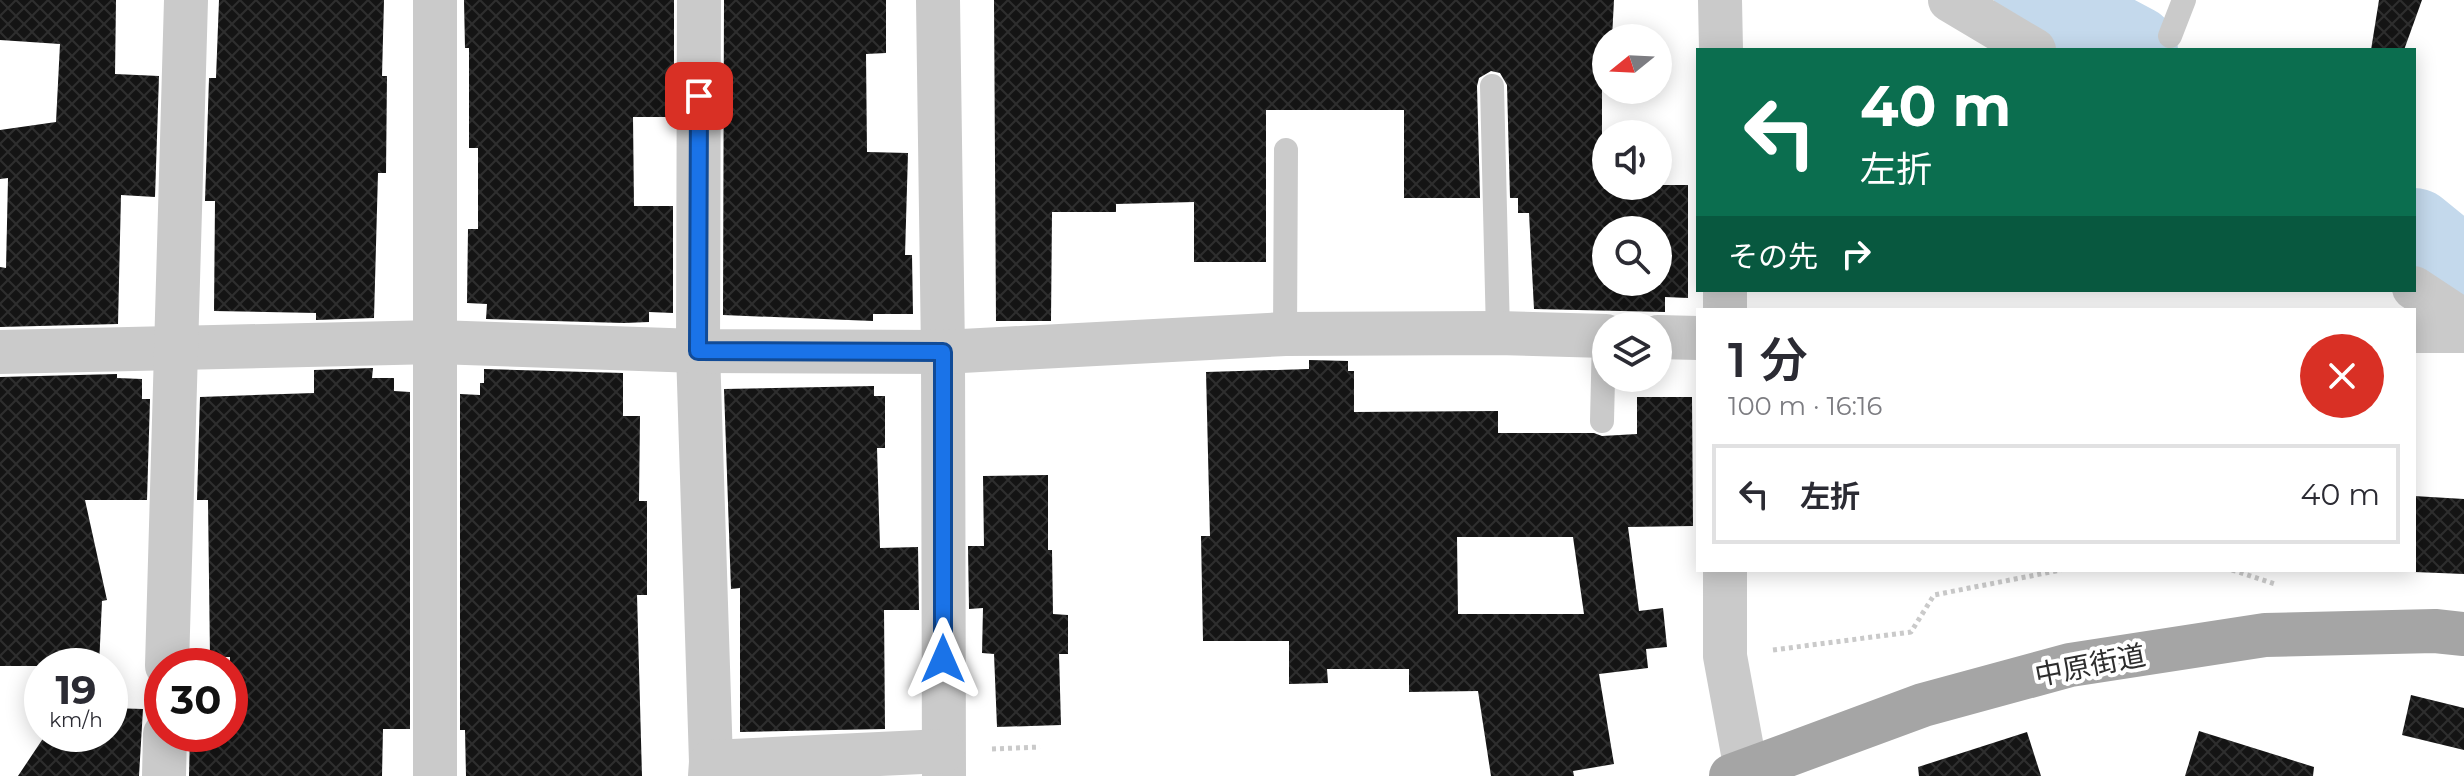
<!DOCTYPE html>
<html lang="ja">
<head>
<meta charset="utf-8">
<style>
  :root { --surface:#fff; --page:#f7f7f7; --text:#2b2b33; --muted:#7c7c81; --line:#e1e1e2 }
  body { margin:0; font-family:Montserrat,"Noto Sans JP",sans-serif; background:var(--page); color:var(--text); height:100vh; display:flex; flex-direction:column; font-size:30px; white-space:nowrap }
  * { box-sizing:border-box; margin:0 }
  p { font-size:26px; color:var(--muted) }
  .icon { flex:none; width:44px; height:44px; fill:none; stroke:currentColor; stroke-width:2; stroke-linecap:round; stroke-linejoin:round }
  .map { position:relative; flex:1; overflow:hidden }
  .details { position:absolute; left:1696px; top:308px; width:720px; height:264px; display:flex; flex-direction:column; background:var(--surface); border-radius:0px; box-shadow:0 4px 20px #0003 }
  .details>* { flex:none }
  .guide { position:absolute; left:1696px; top:48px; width:720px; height:244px; border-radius:0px; box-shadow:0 4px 20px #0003; background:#0b6e4f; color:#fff; overflow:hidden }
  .needle { width:52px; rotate:252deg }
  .tools { position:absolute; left:1592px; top:24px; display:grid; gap:16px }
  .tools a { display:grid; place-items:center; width:80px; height:80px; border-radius:50%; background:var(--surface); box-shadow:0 4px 20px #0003; font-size:40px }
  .speed { position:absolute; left:24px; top:648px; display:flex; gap:16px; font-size:40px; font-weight:700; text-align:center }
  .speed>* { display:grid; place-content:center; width:104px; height:104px; border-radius:50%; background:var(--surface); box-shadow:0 4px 20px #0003; line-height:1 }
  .speed small { font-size:20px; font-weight:400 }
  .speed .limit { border:12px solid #d22; background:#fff; color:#111 }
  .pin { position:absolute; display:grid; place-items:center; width:68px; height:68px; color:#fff; margin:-34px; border-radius:16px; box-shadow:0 4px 12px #0006 }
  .me { position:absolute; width:88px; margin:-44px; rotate:0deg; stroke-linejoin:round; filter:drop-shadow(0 0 6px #0008) }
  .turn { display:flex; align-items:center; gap:28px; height:168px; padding:0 32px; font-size:36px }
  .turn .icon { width:104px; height:104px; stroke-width:2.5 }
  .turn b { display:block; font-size:56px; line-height:68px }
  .then { display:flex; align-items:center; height:76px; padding:0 32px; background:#0003; gap:16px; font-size:30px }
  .round { display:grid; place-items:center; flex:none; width:84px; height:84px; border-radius:42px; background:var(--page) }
  .headline { display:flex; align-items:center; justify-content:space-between; height:136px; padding:0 32px }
  h1 { font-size:48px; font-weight:600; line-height:60px }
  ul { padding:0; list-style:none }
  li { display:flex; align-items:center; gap:24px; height:100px; margin:0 16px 12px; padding:0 16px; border:4px solid var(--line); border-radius:0px }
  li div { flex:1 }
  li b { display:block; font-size:30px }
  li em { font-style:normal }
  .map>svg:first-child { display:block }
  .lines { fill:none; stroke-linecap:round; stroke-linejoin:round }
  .river { stroke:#c4d9ec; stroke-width:90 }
  .building { fill:url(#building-cross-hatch); fill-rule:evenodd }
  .path { stroke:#cacaca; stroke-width:5; stroke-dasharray:4 4; stroke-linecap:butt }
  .lane { stroke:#cacaca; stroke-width:24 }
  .street { stroke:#cacaca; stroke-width:44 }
  .primary { stroke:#a5a5a5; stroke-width:44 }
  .route-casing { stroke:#114b97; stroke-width:20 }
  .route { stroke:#1a73e8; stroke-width:14 }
  .labels { text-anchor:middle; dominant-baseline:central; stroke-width:8; stroke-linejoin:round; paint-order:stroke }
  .street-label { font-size:28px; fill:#2d2d2d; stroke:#fff }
</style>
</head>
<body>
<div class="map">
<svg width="2464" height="776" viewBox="0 0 2464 776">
  <defs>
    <pattern id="building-cross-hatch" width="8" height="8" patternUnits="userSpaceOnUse" patternTransform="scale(2)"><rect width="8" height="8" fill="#141414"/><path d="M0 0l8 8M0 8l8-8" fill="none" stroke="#2e2e2e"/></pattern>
  </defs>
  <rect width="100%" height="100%" fill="#fff"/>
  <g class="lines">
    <!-- river -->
    <g class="river">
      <polyline points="2039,0 2133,50"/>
      <polyline points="2414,233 2464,274"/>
    </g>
  </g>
  <!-- building -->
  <g class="building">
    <polygon points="0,0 116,0 115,74 159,76 155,197 121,195 118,324 0,327 0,267 6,268 8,178 0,179 0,130 56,122 60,44 0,40"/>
    <polygon points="219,0 384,0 382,76 387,76 386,173 378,173 374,318 316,320 316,313 214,311 215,201 205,201 209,78 216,78"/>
    <polygon points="464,0 674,0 674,117 633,117 634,206 673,206 673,313 649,312 649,322 624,323 486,319 487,304 467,303 468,229 478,229 478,148 469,148 469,48 465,48"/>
    <polygon points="724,0 886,0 886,53 866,54 867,152 908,153 905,255 912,255 913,314 873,314 873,321 723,315"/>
    <path d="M994,0H1614L1612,38H1606V59H1602V185H1688V298L1665,297V312L1534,309L1529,213H1518V198H1510L1507,85L1500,73L1491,71L1479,78L1477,86L1480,198H1404V110H1266V262H1194V202L1116,204V212H1052L1051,321H996ZM1606,230H1658V282H1606Z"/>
    <polygon points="2379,0 2422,0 2404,50 2371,50"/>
    <path d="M1309,360L1348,361V371H1354V412L1498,411V433H1594L1602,436L1637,434V397H1692L1693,526L1628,527L1639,611L1663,608L1667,647L1646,649L1648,668L1599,674L1614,764L1573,771L1574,776H1491L1478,691L1409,692V669H1327L1328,683L1289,684V641H1203L1201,536H1210L1206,372L1309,369ZM1457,537H1573L1584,614H1458Z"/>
    <polygon points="373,368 372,378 394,378 394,391 410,392 410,729 383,729 382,776 189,776 190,734 230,734 230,657 210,657 208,500 197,500 200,397 314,393 314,370"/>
    <polygon points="484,369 623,373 623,416 640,416 639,501 647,501 647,595 637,595 642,776 466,776 465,730 460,730 460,394 480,395 480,383 484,383"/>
    <polygon points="117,374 117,378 142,379 142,399 150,399 147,500 85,500 107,600 102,601 99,666 0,666 0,377"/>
    <polygon points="874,386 874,396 885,396 885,448 877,448 880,548 918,547 919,610 884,610 885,729 740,732 740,588 731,589 724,389"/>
    <polygon points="1048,475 1048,550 1052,550 1053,614 1068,615 1068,654 1059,654 1061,725 997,727 994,654 982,653 983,608 969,609 968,546 984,546 983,476"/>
    <polygon points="2414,496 2464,499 2464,574 2414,572"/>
    <polygon points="2411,695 2464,708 2464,750 2402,735"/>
    <polygon points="110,708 143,709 139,776 18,776 46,734 110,734"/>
    <polygon points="2199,731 2314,767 2313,776 2185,776"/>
    <polygon points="2027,732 2041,776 1919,776 1918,767"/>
  </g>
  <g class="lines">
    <!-- path -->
    <g class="path">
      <polyline points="2232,570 2275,584"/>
      <polyline points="1773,650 1911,632 1934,595 2061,570"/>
      <polyline points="992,749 1040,747"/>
    </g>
    <!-- lane -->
    <g class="lane">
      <polyline points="2170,36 2184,0"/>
      <polyline points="1492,86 1498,333"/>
      <polyline points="1285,334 1286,150"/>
      <polyline points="1602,421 1604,336"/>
    </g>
    <!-- street -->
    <g class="street">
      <polyline points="699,0 698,351 711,762"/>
      <polyline points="938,0 943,352 944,776"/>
      <polyline points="1720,0 1721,50"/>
      <polyline points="1950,0 2034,50"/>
      <polyline points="2414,288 2464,321"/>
      <polyline points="1725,290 1725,310"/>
      <polyline points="2414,331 2464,331"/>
      <polyline points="1658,337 1698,338"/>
      <polyline points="0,352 436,342 698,351 943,352 1285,334 1498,333 1606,336"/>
      <polyline points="1725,570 1725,656 1746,770"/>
      <polyline points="167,666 186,0"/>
      <polyline points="164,776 165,734"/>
      <polyline points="435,776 435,0"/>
      <polyline points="710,776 711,762 943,751"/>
    </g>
    <!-- primary -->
    <polyline class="primary" points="1731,776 1923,705 2070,665 2265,635 2435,631 2464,634"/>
  </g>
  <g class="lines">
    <!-- route casing -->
    <g class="route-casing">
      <polyline id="route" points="699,96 698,351 943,352 943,659"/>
    </g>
    <!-- route -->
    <use href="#route" class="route"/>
  </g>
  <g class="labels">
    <!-- street labels -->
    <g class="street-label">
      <text transform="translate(2090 665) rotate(-11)">中原街道</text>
    </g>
  </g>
</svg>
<div class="tools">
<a><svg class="needle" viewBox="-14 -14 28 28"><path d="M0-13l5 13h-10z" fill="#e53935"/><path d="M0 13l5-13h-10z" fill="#7c7c81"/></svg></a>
<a><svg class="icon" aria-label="sound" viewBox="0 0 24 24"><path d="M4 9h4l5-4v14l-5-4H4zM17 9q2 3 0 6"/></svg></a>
<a><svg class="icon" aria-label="search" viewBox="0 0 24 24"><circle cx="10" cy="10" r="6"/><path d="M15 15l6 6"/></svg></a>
<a><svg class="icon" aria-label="layers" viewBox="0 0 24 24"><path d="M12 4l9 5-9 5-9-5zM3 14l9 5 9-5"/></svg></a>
</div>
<div class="speed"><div>19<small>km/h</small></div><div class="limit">30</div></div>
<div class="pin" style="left:699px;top:96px;background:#d93025"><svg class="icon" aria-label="arrive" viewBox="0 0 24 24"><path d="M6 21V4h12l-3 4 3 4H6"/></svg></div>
<svg class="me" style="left:943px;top:659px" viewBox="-20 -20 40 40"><path d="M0-17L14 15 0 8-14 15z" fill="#1a73e8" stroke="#fff" stroke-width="4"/></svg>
<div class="guide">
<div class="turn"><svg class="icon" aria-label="left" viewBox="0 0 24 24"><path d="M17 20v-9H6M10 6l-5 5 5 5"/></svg><div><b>40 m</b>左折</div></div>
<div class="then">その先<svg class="icon" aria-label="right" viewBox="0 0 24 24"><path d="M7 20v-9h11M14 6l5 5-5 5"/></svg></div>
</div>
<section class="details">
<div class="headline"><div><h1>1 分</h1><p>100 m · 16:16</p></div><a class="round" style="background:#d93025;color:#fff"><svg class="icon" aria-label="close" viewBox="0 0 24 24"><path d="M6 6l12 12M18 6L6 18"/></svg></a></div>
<ul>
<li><svg class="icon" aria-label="left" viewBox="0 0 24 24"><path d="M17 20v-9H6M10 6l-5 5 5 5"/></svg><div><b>左折</b></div><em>40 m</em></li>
</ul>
</section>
</div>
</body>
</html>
